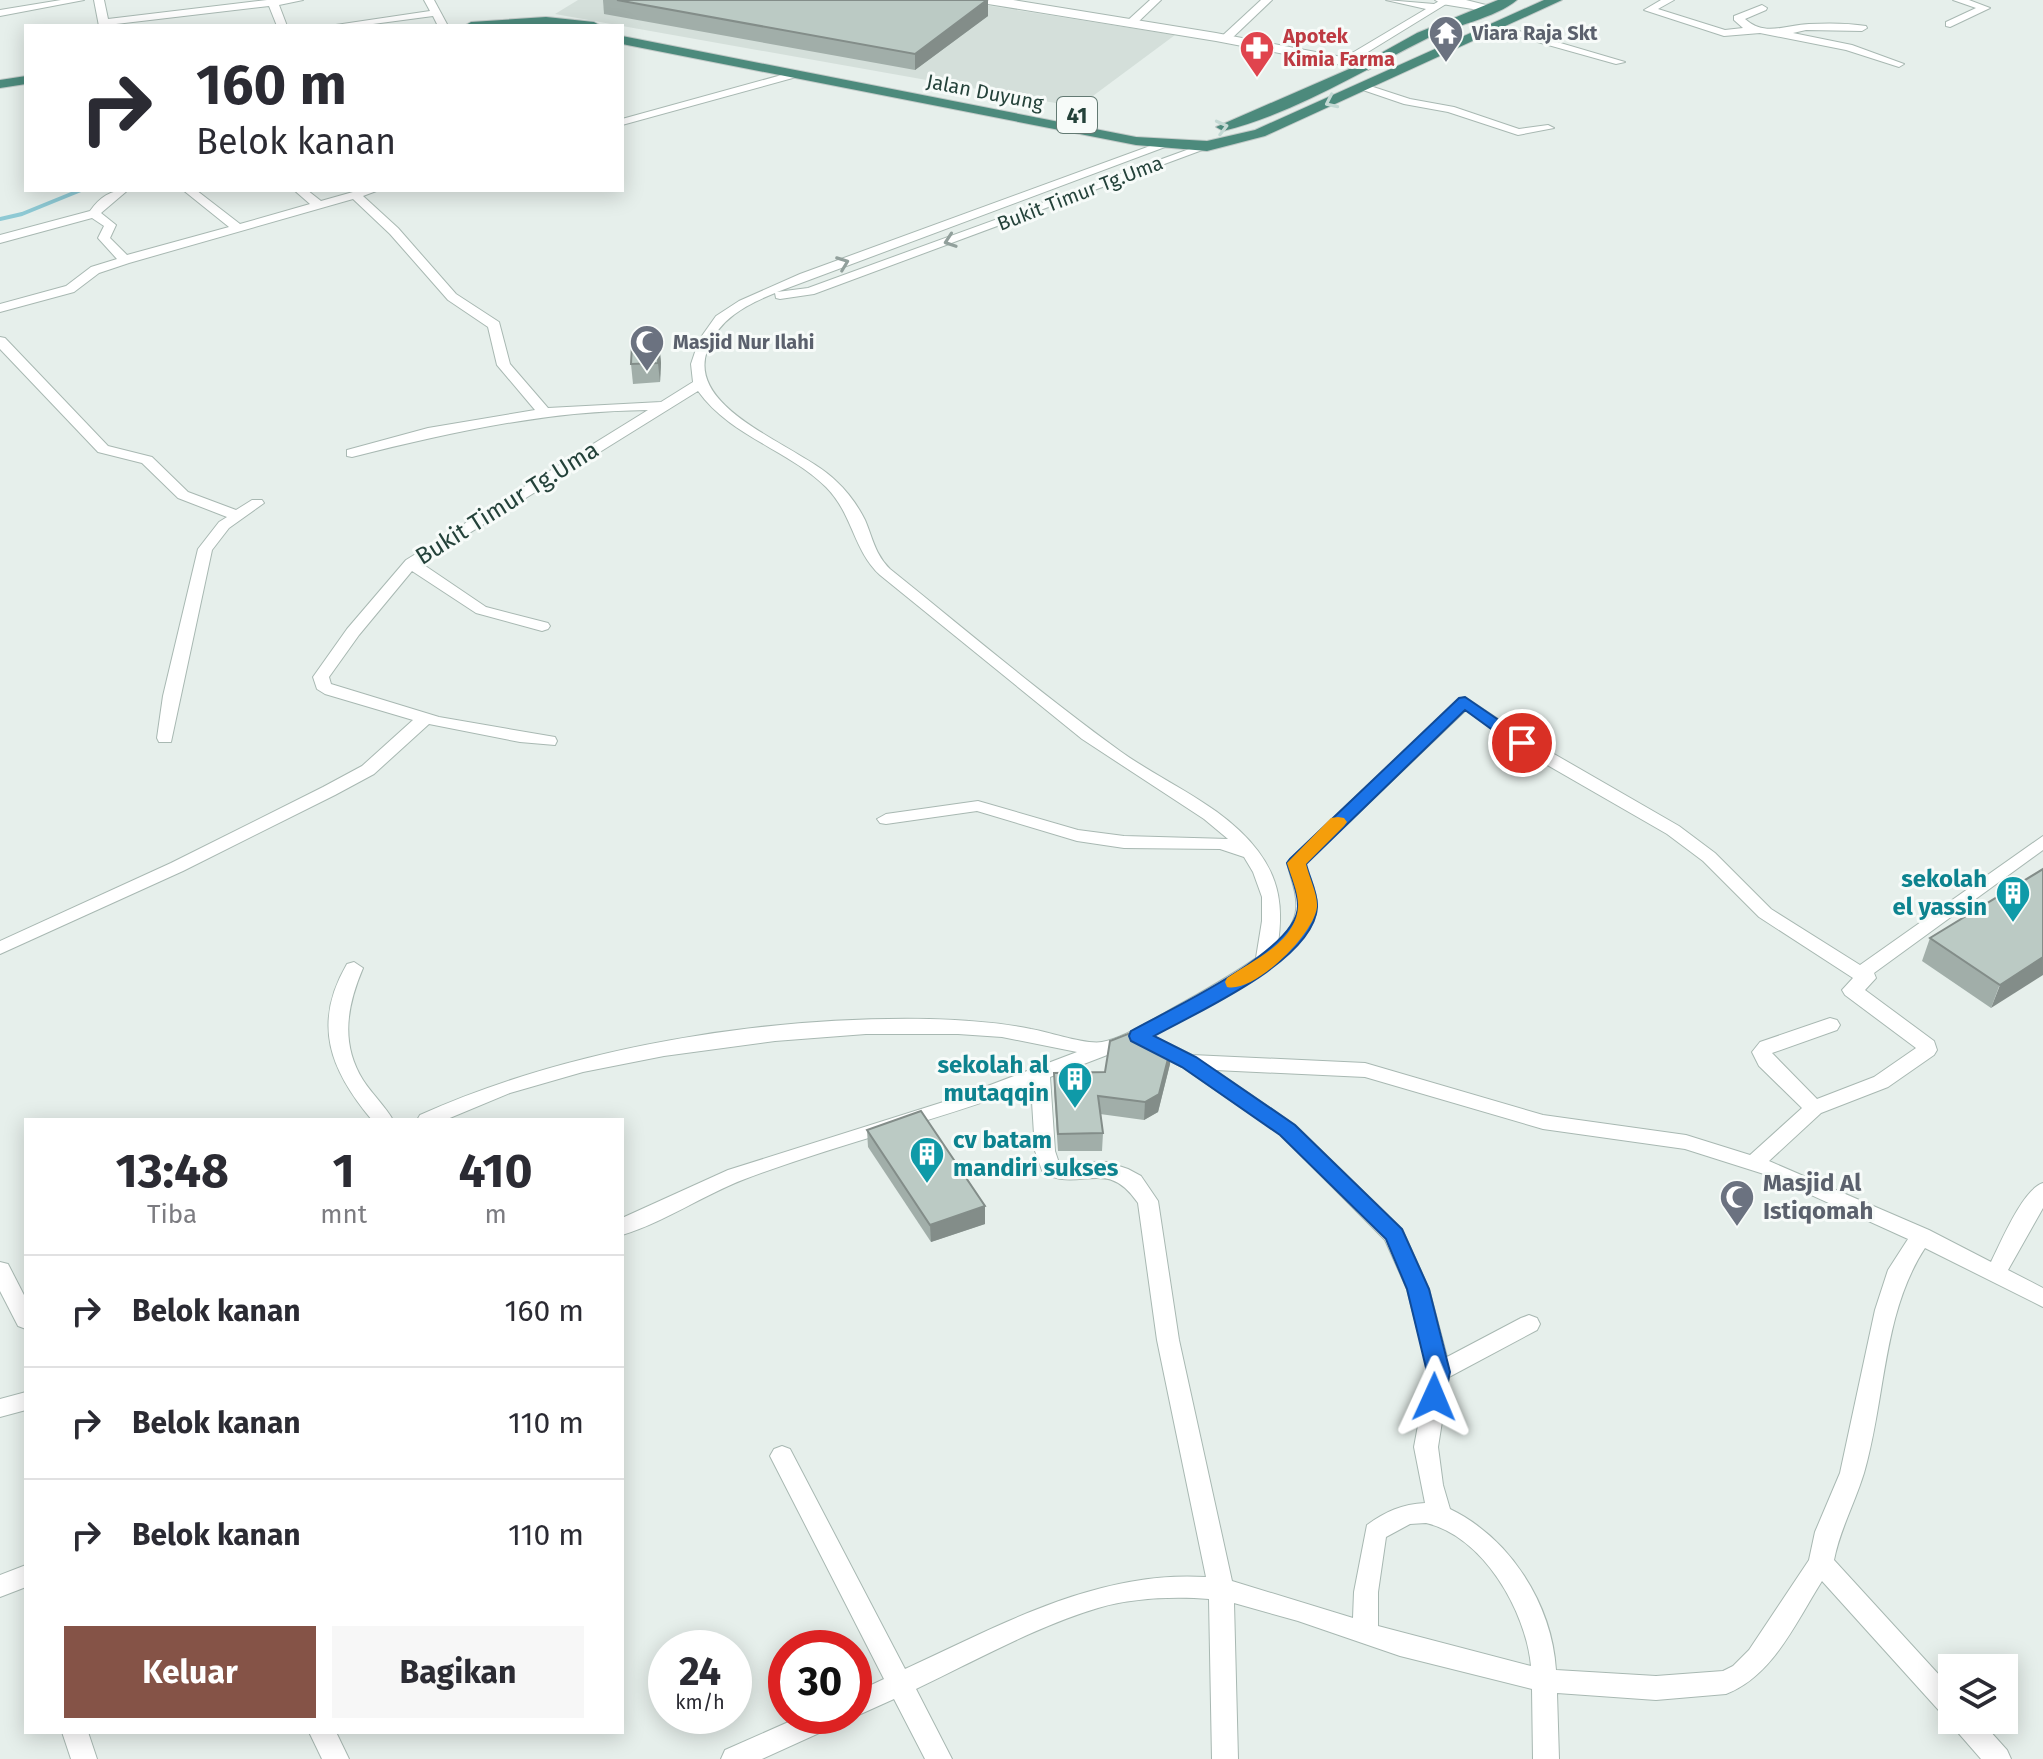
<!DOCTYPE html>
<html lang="id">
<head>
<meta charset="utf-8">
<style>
  :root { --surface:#fff; --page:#f7f7f7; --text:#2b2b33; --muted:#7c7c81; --line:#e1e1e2; --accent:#855347 }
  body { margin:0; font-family:"Fira Sans",sans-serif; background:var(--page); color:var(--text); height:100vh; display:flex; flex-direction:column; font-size:30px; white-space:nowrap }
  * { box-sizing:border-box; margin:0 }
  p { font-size:26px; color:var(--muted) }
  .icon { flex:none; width:44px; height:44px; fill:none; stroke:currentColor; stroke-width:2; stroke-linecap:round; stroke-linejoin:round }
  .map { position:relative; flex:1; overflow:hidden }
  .side { position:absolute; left:24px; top:1118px; width:600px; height:616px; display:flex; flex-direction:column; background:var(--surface); border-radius:0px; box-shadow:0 4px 20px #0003 }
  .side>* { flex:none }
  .top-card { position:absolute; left:24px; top:24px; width:600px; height:168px; border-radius:0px; box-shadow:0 4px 20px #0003; background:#fff; color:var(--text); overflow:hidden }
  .tools { position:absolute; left:1938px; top:1654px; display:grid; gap:16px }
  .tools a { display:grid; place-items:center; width:80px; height:80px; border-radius:0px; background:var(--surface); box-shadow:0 4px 20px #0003; font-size:40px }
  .speed { position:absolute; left:648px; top:1630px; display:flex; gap:16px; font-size:40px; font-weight:700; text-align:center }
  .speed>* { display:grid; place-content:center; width:104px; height:104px; border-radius:50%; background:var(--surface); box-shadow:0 4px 20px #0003; line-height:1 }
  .speed small { font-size:20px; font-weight:400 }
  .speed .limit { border:12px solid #d22; background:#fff; color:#111 }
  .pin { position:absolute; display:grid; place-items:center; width:68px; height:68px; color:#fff; margin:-34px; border:4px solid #fff; border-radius:50%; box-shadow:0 2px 8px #0007 }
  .me { position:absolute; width:88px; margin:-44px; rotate:1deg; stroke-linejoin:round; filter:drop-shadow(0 0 6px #0008) }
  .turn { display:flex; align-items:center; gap:28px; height:168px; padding:0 40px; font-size:36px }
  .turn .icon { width:104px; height:104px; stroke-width:2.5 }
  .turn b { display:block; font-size:56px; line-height:68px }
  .eta { display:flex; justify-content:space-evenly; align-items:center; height:136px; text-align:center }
  .eta b { font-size:48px; font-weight:700; line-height:56px }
  .cta { display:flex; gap:16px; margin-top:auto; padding:16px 40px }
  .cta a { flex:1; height:92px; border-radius:0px; background:var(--accent); color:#fff; font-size:32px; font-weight:700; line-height:92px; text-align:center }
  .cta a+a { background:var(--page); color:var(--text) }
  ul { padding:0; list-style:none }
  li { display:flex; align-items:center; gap:24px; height:112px; padding:0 40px; border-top:2px solid var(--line) }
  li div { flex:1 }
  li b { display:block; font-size:30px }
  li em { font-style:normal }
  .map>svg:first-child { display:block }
  .built { fill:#d4dfda }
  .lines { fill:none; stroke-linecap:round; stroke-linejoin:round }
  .stream { stroke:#8ec9d4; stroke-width:4 }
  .minor-casing { stroke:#a8b8b2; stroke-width:2 }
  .tertiary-casing { stroke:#a8b8b2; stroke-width:2 }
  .trunk-casing { stroke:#c2cac8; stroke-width:2 }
  .minor { fill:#fff; fill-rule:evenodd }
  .tertiary { fill:#fff; fill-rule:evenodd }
  .trunk { fill:#4c8a7c; fill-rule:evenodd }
  .wall { fill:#a1aea9 }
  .shaded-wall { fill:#838d89 }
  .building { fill:#bbcac4; stroke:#838d89; stroke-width:2 }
  .oneway { stroke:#c4d9d4 }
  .oneway2 { stroke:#92a09c }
  .route { fill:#1a73e8; stroke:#114b97; stroke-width:2 }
  .slow { fill:#f59e0b }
  .labels { text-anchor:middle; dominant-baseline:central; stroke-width:6; stroke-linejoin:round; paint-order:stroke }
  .far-worship-label { font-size:20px; font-weight:bold; fill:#5b616d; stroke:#f7fbf9; text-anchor:start }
  .far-health-label { font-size:20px; font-weight:bold; fill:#be3a42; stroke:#f7fbf9; text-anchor:start }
  .far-street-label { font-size:20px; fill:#24423a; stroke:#f7fbf9 }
  .shield { fill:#f7fbf9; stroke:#637a73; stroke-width:2 }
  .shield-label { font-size:22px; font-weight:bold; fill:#24423a }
  .street-label { font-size:24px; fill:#24423a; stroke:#f7fbf9 }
  .culture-label { font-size:24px; font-weight:bold; fill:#0d838f; stroke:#f7fbf9; text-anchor:end }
  .worship-label { font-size:24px; font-weight:bold; fill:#5b616d; stroke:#f7fbf9; text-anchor:start }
</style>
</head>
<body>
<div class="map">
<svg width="2043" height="1759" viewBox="0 0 2043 1759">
  <rect width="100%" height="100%" fill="#e6efeb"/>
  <!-- built -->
  <polygon class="built" points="578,0 953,0 1175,35 1078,107 555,14"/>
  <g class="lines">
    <!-- stream -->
    <polyline class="stream" points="0,219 22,214 81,190"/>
    <!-- minor casing -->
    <g class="minor-casing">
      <g id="minor">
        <polygon points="61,0 84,0 0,16 0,10"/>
        <polygon points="94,0 104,0 108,19 267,0 303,0 279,5 287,26 277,26 269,6 99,26"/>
        <polygon points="424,0 434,0 448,26 438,26 433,16 358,26 329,26 430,11"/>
        <polygon points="1150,0 1161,0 1135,25 1127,25 1127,21"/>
        <polygon points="1261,0 1272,0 1229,41 1221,41 1221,37"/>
        <polygon points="1386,0 1434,4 1441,0 1451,1 1350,63 1342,63 1342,59 1426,9"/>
        <path d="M1661,0H1674L1658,9L1725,30L1743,28L1734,20V16L1762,5L1767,8L1766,10L1745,19C1765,37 1785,25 1809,24C1827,23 1848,23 1866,26L1867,28L1862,31L1806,30L1793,33L1852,45L1904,64L1899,67L1846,50L1760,33L1724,36L1644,10Z"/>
        <polygon points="1953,0 1969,0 1990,8 1950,27 1946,26 1946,22 1976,8"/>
        <polygon points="1491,25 1499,25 1625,62 1616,64 1491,29"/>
        <polygon points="796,71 800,72 800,76 622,125 622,119"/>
        <polygon points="1364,84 1410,99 1454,107 1519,129 1548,125 1554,128 1518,135 1448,112 1404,104 1360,89 1359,87"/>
        <path d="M1161,142L1165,143V147L777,292L808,288L1203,144L1213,146L814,294L780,299L776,298L775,293C746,305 718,319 707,351C686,411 801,446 836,481C848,492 858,506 865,520C873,539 875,554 890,569C966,630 1041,694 1120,751C1166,784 1223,805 1258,851C1280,880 1283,909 1278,943C1305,913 1297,899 1287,863L1290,859L1459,699L1465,697L1528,739L1679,826L1715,853L1771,909L1860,965L2043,836V850L1874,973L1876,978L1865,990L1934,1041L1937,1050L1934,1055L1888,1087L1821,1113L1769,1161L1929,1230L1991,1262C2001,1242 2023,1189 2043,1183V1208L2008,1270L2043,1288V1307L1925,1248C1882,1314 1886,1398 1864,1473C1855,1503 1840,1529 1834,1560L1952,1689V1720H1980L2007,1750L2011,1759H1981L1954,1728L1951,1718L1943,1715L1822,1581C1796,1622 1773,1676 1726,1694L1656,1700L1557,1693L1559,1759H1533L1532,1689L1400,1656L1298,1621L1234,1603L1238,1759H1212L1209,1599C1174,1596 1132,1598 1098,1608C1035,1627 975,1661 916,1689L952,1759H925L894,1699L854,1717L852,1716L854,1693L884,1679L770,1456L774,1449L782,1446L790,1449L905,1669C1001,1625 1098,1570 1206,1577L1157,1340L1138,1203C1106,1156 1082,1193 1043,1173L1035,1151L1031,1085C937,1121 839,1143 745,1179C703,1195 665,1222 622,1235V1218L728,1170L956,1098L1077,1052L1002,1037L958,1034H866L775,1041L664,1056L583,1072L510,1093L445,1120H417L420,1115C571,1047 764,1016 929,1019C963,1020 997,1022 1031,1029C1049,1032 1086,1045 1102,1042C1123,1038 1144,1024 1163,1014C1194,996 1226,979 1256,958L1262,921V897L1253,872L1244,857L1220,849L1124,848L1077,841L977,811L886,824L880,823L877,819L886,814L978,801L1078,830L1124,836L1228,839L1204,819L1082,739L880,575C853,550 853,514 826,487C787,449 730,436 698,391L421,563L486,607L548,623L550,626L548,629L542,631L476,613L412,571L359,635L329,677L331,684L439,717L555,737L557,741L555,745L520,742L429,724L374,774L335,795L183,871L0,954V941L171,863L323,787L362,766L413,720L325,694L317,689L313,677L347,629L406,560L648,410C545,411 451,432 352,457L347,456V450L428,428L535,410L497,365L488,327L448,300L390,234L353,199L129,263L99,273L74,292L0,312V304L66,286L91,267L117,259L98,238L104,226L92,218L0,243V235L90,211C100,197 110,190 128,190L101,213L116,225L110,238L127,255L229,227L183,190H196L240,224L310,204L294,190H307L321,201L360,190H379L363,196L398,228L456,294L499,322L510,364L548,408L661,402L693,382L691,364L699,340L716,316L739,301L800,274ZM1466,710L1516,747L1667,834L1703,861L1759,917L1853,978L1842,990L1845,995L1916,1048L1874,1077L1817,1099L1772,1053L1837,1030L1840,1025L1837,1020L1830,1018L1760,1042L1752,1052L1759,1066L1802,1108L1750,1155L1686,1135L1543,1115L1365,1063L1192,1055L1153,1036C1194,1013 1317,956 1317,906C1317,893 1309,876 1305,864ZM1141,1042L1144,1047L1182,1067L1281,1135L1385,1240L1407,1289L1428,1372L1414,1447L1425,1503C1402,1504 1385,1512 1367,1525L1354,1592L1353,1618L1232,1581L1179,1340L1158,1201L1141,1176L1128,1169L1107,1162L1059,1163L1055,1151L1050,1077ZM1215,1070L1365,1077L1543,1129L1685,1149L1767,1175L1908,1239L1888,1270L1875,1310L1840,1473L1815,1532L1809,1560L1749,1650L1733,1666L1723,1671L1656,1676L1556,1670C1552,1604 1510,1538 1450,1509L1443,1485L1438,1447L1449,1377L1537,1330L1540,1324L1537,1318L1529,1315L1521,1318L1447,1357L1429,1289L1402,1229L1295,1125ZM1426,1523C1483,1536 1526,1611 1531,1666L1378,1626V1592L1386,1537L1410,1524Z"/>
        <polygon points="0,337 5,338 108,446 152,457 188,492 236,510 252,500 262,500 264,503 229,528 212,550 171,742 159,742 157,738 163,696 198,549 219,522 227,517 178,498 142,463 98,452 0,349"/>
        <path d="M354,962L363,968C347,1006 340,1043 363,1080C372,1094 385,1106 393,1120H372C330,1070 312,1024 347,964Z"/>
        <polygon points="0,1262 8,1264 26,1299 26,1329 18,1326 0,1291"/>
        <polygon points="26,1392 26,1410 0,1417 0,1399"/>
        <polygon points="26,1565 26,1587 0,1597 0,1575"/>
        <polygon points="802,1716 843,1716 839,1724 762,1759 721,1759 725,1750"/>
        <polygon points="62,1732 88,1732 97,1759 71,1759"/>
        <polygon points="309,1732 336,1732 349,1759 322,1759"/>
      </g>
    </g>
    <!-- tertiary casing -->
    <g class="tertiary-casing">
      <g id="tertiary">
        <polygon points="981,0 1013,0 1216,33 1368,62 1375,66 1368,70 1216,41 988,4"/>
        <polygon points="1435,0 1466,0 1498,8 1491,12 1442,4"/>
      </g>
    </g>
    <!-- trunk casing -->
    <g class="trunk-casing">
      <g id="trunk">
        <path d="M1498,0H1517C1496,18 1452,26 1426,39C1360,72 1295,113 1223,131L1216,127L1363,63L1417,33Z"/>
        <polygon points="1544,0 1562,0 1265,136 1207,151 1136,145 622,44 622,36 1136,137 1207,141 1255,130"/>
        <polygon points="546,17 594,22 601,26 464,26 471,22"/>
        <polygon points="26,76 26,84 0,88 0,80"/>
      </g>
    </g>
    <!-- minor -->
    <use href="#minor" class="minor"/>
    <!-- tertiary -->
    <use href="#tertiary" class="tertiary"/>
    <!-- trunk -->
    <use href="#trunk" class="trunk"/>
  </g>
  <!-- wall -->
  <g class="wall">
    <polygon points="603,0 988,0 988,16 915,70 604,14"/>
    <polygon points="659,343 661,363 660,382 633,384 631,364"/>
    <polygon points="2043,869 1991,1008 1922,961 1930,938"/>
    <polygon points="1171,1047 1170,1064 1158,1112 1144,1120 1100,1114 1103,1133 1102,1151 1058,1151 1054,1091 1054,1073 1105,1072"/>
    <polygon points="867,1130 985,1224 931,1242 868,1147"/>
  </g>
  <!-- shaded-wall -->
  <g class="shaded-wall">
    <polygon points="988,0 988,16 915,70 915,54"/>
    <polygon points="659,343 661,363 660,382 658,363"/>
    <polygon points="2043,957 2043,975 1991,1008 2000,985"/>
    <polygon points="1171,1047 1170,1064 1158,1112 1144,1120 1145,1102"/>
    <polygon points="985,1206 985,1224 931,1242 930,1225"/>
  </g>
  <!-- building -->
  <g class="building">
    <polygon points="617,0 987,0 915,54"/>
    <polygon points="659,343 658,363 631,364 632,344"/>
    <polygon points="2043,869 2043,957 2000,985 1930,938"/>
    <polygon points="1138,1030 1171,1047 1159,1094 1145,1102 1098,1096 1103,1133 1058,1134 1054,1073 1105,1072 1110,1041"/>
    <polygon points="921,1111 985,1206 930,1225 867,1130"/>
  </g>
  <!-- one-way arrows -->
  <defs><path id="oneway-chevron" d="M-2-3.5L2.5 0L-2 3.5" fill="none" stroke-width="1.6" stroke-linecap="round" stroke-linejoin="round" transform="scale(2)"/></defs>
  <g class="oneway">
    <use href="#oneway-chevron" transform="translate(1331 102) rotate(155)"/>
    <use href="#oneway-chevron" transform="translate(1222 127) rotate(-14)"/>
  </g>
  <g class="oneway2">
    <use href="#oneway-chevron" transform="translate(950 241) rotate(161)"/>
    <use href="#oneway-chevron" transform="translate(843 263) rotate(-21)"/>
  </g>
  <!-- route -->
  <path class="route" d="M1465,697L1528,740L1530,743L1528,747H1516L1465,710L1306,864C1309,877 1318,894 1317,907C1314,961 1197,1012 1154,1036L1196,1057L1295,1125L1402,1229L1429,1289L1450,1372L1443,1404L1434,1406L1426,1404L1423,1397L1427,1372L1407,1289L1386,1239L1280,1135L1182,1067L1131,1041L1129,1036L1131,1031C1168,1010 1300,950 1298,905C1298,892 1291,876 1287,863L1290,859L1459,698Z"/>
  <!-- slow -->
  <path class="slow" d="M1338,817L1344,818L1347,822L1344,826L1306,864C1309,877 1318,895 1317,907C1314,935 1253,994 1227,987L1225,982L1227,978C1252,961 1296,942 1298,907C1299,894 1291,876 1287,863L1331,818Z"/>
  <!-- icons -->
  <defs>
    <g id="temple-pin" transform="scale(1.8)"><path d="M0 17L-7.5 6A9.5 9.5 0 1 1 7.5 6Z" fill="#6b7280" stroke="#f7fbf9"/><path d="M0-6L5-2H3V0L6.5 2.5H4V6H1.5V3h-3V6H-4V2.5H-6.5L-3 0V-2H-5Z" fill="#fff"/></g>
    <g id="pharmacy-pin" transform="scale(1.8)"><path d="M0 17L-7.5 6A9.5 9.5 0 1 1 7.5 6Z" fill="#e0444e" stroke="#f7fbf9"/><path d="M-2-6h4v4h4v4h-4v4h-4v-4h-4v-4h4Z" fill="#fff"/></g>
    <g id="mosque-pin" transform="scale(1.8)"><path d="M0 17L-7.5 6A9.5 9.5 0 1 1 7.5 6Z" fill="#6b7280" stroke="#f7fbf9"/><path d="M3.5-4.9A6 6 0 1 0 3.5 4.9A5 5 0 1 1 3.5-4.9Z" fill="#fff"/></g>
    <g id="building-pin" transform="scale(1.8)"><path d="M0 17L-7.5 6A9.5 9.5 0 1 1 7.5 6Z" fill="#0f9aa8" stroke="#f7fbf9"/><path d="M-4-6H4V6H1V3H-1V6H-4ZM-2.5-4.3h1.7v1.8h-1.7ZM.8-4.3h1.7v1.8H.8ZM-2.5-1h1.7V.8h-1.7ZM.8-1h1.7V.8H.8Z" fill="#fff"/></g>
  </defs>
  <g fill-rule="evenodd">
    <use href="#temple-pin" x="1446" y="33"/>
    <use href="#pharmacy-pin" x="1257" y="48"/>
    <use href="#mosque-pin" x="647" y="342"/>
    <use href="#building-pin" x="2013" y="893"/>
    <use href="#building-pin" x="1075" y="1079"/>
    <use href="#building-pin" x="927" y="1154"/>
    <use href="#mosque-pin" x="1737" y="1197"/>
  </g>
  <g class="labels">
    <!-- far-worship labels -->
    <g class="far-worship-label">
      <text x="1472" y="33">Viara Raja Skt</text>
      <text x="673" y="342">Masjid Nur Ilahi</text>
    </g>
    <!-- far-health labels -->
    <g class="far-health-label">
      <text x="1283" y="36">Apotek<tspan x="1283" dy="23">Kimia Farma</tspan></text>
    </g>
    <!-- far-street labels -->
    <g class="far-street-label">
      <text transform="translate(985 92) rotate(11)">Jalan Duyung</text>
      <text transform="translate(1080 193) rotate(-21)">Bukit Timur Tg.Uma</text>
    </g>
    <!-- shield labels -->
    <rect class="shield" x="1057" y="97" width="40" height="36" rx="6"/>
    <g class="shield-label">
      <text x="1077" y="115">41</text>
    </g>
    <!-- street labels -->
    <g class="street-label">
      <text transform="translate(507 503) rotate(-32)">Bukit Timur Tg.Uma</text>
    </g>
    <!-- culture labels -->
    <g class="culture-label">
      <text x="1987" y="879">sekolah<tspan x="1987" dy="28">el yassin</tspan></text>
      <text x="1049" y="1065">sekolah al<tspan x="1049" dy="28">mutaqqin</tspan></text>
      <text x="953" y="1140" text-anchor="start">cv batam<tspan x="953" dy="28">mandiri sukses</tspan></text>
    </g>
    <!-- worship labels -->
    <g class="worship-label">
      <text x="1763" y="1183">Masjid Al<tspan x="1763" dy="28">Istiqomah</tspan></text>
    </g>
  </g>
</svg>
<div class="tools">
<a><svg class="icon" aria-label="layers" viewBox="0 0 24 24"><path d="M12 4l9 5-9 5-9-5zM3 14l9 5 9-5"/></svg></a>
</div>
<div class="speed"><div>24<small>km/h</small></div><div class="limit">30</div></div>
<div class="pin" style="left:1522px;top:743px;background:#d93025"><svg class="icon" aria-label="arrive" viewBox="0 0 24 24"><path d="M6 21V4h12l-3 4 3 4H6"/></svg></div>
<svg class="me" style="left:1434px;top:1397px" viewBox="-20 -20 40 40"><path d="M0-17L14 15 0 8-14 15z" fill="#1a73e8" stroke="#fff" stroke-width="4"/></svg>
<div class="top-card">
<div class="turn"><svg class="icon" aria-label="right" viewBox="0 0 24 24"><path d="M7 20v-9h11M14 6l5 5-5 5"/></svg><div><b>160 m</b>Belok kanan</div></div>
</div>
<section class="side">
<div class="eta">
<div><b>13:48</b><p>Tiba</p></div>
<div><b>1</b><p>mnt</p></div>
<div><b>410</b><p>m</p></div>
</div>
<ul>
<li><svg class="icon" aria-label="right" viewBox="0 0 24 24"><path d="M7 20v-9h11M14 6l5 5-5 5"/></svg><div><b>Belok kanan</b></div><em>160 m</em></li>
<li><svg class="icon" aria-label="right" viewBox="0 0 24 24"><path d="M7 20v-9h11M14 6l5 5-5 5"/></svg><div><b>Belok kanan</b></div><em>110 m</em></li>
<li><svg class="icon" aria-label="right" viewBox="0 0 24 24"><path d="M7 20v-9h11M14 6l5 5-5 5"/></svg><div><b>Belok kanan</b></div><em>110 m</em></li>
</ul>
<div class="cta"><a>Keluar</a><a>Bagikan</a></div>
</section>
</div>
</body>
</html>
